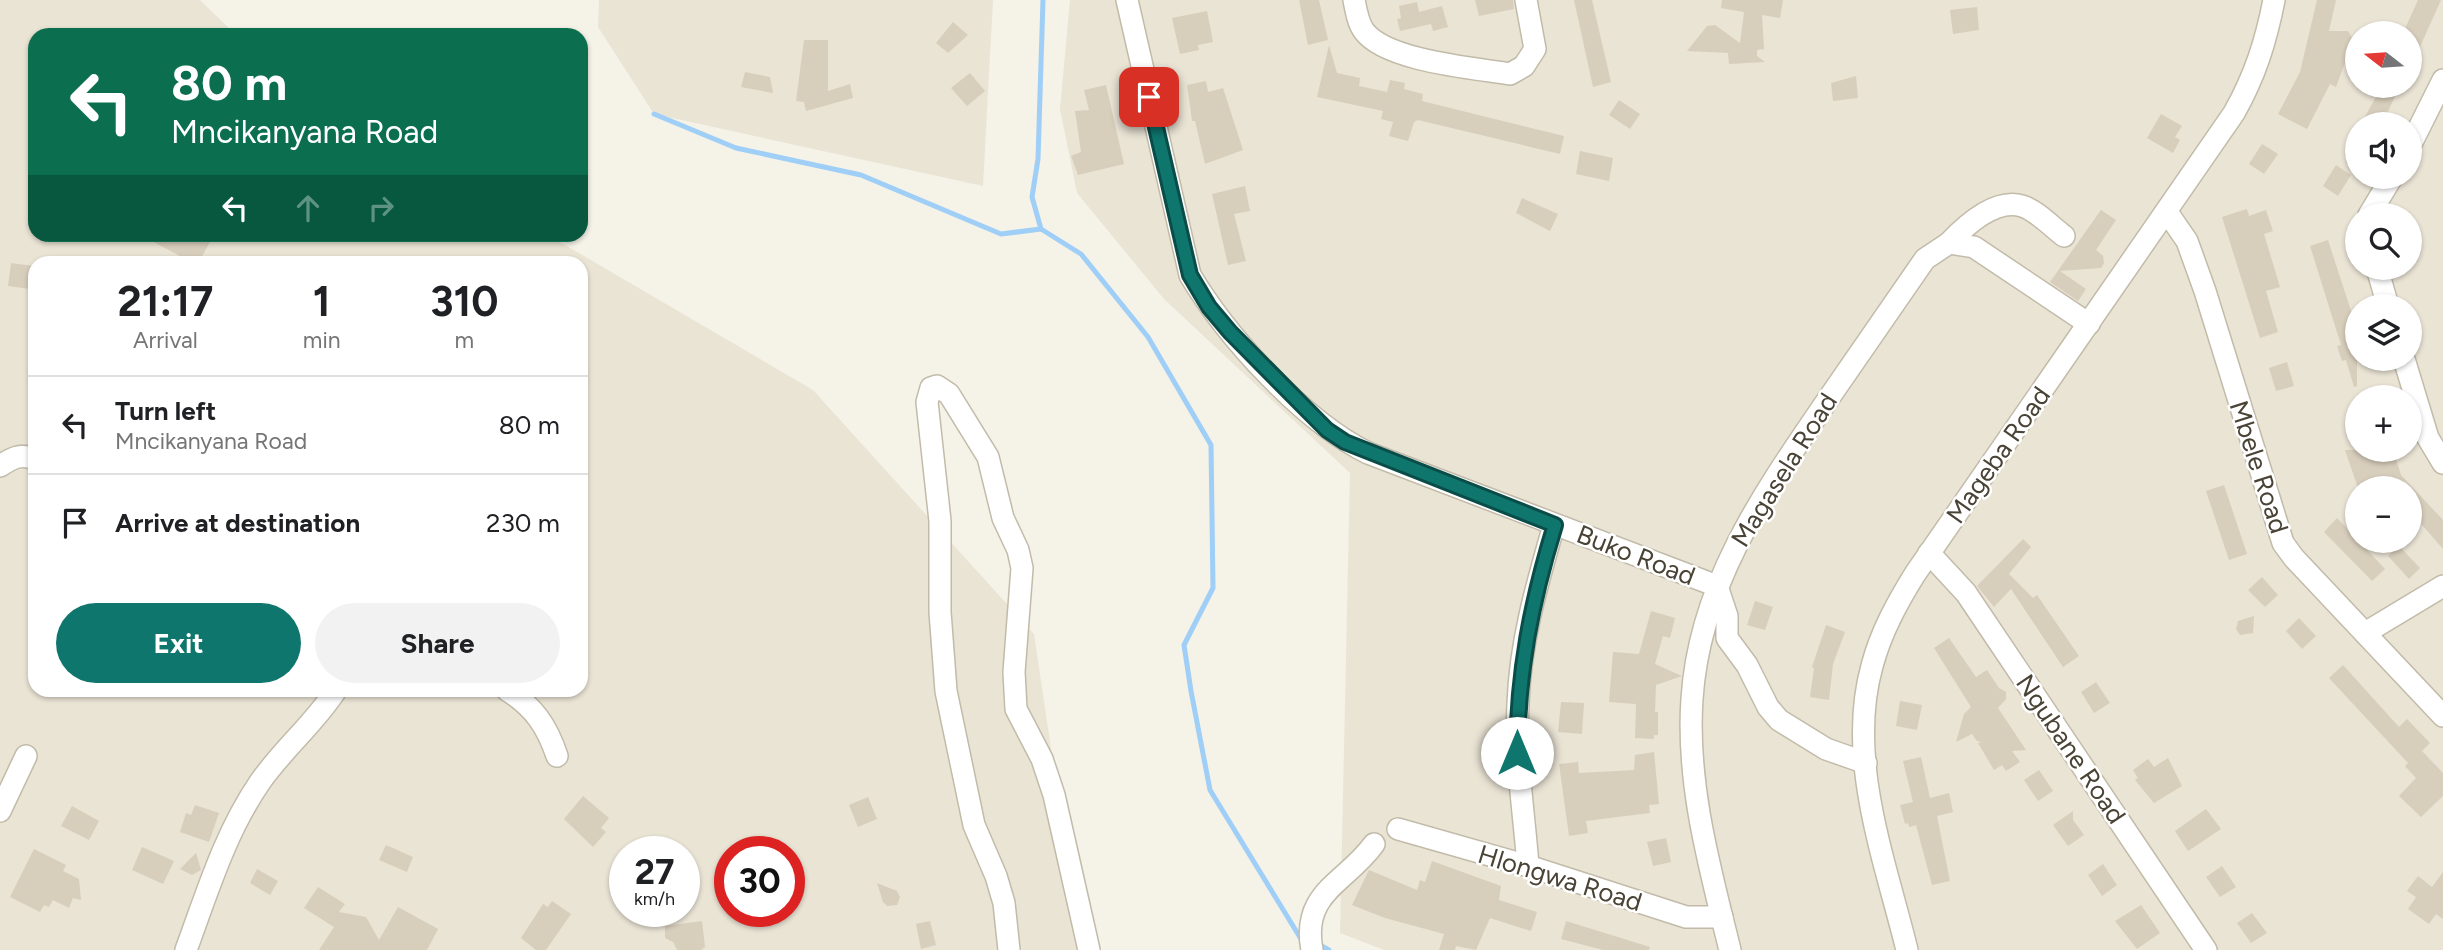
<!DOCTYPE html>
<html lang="en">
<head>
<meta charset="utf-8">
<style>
  :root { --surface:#fff; --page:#f2f2f2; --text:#202124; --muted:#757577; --line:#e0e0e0; --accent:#0f766e }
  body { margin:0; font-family:Figtree,sans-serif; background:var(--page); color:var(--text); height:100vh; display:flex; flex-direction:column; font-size:26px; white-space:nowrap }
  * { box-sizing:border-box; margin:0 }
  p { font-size:23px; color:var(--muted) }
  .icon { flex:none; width:38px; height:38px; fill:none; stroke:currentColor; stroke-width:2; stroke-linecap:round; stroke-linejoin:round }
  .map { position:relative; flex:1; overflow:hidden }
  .side { position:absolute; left:28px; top:256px; width:560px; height:441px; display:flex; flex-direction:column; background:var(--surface); border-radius:21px; box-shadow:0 2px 5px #0004 }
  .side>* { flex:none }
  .top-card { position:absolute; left:28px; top:28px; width:560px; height:214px; border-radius:21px; box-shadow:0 2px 5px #0004; background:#0b6e4f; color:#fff; overflow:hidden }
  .needle { width:46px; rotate:287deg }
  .tools { position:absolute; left:2345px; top:21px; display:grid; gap:14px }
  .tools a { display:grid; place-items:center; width:77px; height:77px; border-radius:50%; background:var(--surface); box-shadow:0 2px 5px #0004; font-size:35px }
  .speed { position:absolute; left:609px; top:836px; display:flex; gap:14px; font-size:35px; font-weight:700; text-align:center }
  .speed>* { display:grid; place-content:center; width:91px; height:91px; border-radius:50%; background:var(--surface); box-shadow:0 2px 5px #0004; line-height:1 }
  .speed small { font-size:18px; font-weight:400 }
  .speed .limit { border:10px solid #d22; background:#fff; color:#111 }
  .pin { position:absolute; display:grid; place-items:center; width:60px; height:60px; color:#fff; margin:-30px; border-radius:14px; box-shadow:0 4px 10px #0006 }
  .me { position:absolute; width:77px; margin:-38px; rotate:0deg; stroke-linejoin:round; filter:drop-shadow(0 0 5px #0008) }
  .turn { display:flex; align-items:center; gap:24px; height:147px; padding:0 28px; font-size:32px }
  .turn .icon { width:91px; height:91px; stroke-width:2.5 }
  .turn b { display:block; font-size:49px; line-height:60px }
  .lanes { display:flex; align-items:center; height:66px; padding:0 28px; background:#0003; justify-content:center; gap:35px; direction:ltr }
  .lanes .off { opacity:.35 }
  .eta { display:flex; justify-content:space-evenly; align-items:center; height:119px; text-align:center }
  .eta b { font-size:42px; font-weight:700; line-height:49px }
  .action { display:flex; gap:14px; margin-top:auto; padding:14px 28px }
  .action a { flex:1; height:80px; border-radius:42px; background:var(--accent); color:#fff; font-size:28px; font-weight:700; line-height:80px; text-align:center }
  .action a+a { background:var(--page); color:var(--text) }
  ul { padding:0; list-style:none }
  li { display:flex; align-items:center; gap:21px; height:98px; padding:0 28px; border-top:2px solid var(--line) }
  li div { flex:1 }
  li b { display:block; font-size:26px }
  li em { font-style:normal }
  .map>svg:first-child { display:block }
  .residential { fill:#eae4d5; fill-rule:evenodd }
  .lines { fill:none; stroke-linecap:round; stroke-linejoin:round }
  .stream { stroke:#9fcef7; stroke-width:5 }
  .building { fill:#d8cebc }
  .minor-casing { stroke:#c2bba9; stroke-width:24 }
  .minor { stroke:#fff; stroke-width:21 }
  .route-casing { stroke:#0a4d48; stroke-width:18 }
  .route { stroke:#0f766e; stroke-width:12 }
  .labels { text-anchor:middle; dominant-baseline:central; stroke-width:5; stroke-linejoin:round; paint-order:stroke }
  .street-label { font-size:26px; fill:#494335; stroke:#fff }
</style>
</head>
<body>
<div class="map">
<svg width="2443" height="950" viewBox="0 0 2443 950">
  <rect width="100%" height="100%" fill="#f5f2e8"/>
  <!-- residential -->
  <g class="residential">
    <path d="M0,0H200L236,35H35V234L548,235L813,390L1034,634L1081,950H0ZM35,262H581V690H35ZM625,852H684V912H625ZM730,852H789V912H730Z"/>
    <polygon points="599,0 993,0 983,186 654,114 598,27"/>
    <path d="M1070,0H2443V950H1384L1340,933L1350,473L1164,299L1077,193L1060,109ZM2357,33H2410V86H2357ZM2357,124H2410V177H2357ZM2357,215H2410V268H2357ZM2357,306H2410V359H2357ZM2357,397H2410V450H2357ZM2357,488H2410V541H2357Z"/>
  </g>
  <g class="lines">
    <!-- stream -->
    <g class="stream">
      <polyline points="1043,0 1038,159 1032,197 1041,229 1081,254 1148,337 1211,445 1213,588 1184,645 1191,691 1210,790 1301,939 1306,939"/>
      <polyline points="654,114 736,148 861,175 1001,234 1041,229"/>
      <polyline points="1318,944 1329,950"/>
    </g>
  </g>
  <!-- building -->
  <g class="building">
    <polygon points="1299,0 1319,0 1328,40 1308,45"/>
    <polygon points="1475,0 1513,0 1514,9 1479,16"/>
    <polygon points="1574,0 1592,0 1611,82 1593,87"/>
    <polygon points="1722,0 1783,0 1780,18 1762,15 1764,49 1757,50 1757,56 1765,62 1729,64 1728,53 1687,51 1707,26 1715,25 1740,43 1744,12 1721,8"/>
    <polygon points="2317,0 2336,0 2329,31 2348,31 2357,46 2351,59 2347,57 2336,87 2330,84 2307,129 2278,114 2300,72"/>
    <polygon points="2418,0 2441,0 2410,69 2410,33 2403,33"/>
    <polygon points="1417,2 1419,12 1442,6 1448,27 1433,31 1431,24 1400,31 1397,19 1401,18 1399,6"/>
    <polygon points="1977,7 1979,30 1953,34 1950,10"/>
    <polygon points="1207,11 1213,42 1198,45 1199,50 1180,54 1172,18"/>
    <polygon points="953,22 968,35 948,53 936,43"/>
    <polygon points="804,40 828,40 828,91 850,84 853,98 806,111 804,102 796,101"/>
    <polygon points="1329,45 1337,73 1360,78 1359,86 1387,92 1390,80 1405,83 1404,89 1423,94 1422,101 1564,136 1560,154 1418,120 1414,122 1408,141 1389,136 1393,122 1381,119 1383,111 1317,97"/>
    <polygon points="745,72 770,77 773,93 741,87"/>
    <polygon points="970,73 985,91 967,106 951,88"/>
    <polygon points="1856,76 1858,98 1833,101 1831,83"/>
    <polygon points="1206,81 1208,92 1223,88 1243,150 1205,164 1195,121 1192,121 1187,85"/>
    <polygon points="1106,85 1124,164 1078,175 1071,156 1081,152 1075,111 1089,110 1084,90"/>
    <polygon points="2382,86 2400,86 2382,124 2361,124"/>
    <polygon points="1619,100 1640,114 1630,129 1609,115"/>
    <polygon points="2161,114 2182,126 2175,137 2180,140 2173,153 2147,138"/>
    <polygon points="2262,144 2278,154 2264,174 2249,164"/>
    <polygon points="1580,151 1613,158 1609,181 1576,174"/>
    <polygon points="2336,165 2351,175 2338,196 2323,186"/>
    <polygon points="1245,186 1250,211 1234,214 1246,261 1228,265 1212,194"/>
    <polygon points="1522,198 1558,214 1550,231 1516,213"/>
    <polygon points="2247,209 2249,216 2266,210 2273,231 2264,234 2280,287 2266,291 2278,332 2260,338 2222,217"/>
    <polygon points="2101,210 2116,220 2096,250 2103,256 2104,263 2101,268 2060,271 2086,289 2078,301 2050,282"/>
    <polygon points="139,234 200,234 211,240 199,262 191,262"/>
    <polygon points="2328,240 2351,311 2357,309 2357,386 2354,387 2346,360 2342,361 2337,346 2341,345 2310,246"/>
    <polygon points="11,263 33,266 30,289 8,286"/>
    <polygon points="2287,362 2294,386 2276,391 2269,368"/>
    <polygon points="2345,450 2393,450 2401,475 2443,520 2443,549 2410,511 2410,488 2358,488"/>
    <polygon points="2224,485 2247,554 2229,560 2206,491"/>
    <polygon points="2337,518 2385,569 2372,581 2324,532"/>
    <polygon points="2023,539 2031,547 2009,574 2033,598 2037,595 2079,656 2063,667 2011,589 1994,607 1977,586"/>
    <polygon points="2399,546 2420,568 2409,579 2388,556"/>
    <polygon points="2262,577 2278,595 2265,607 2248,590"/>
    <polygon points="1755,601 1773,607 1765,630 1747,625"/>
    <polygon points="1651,611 1675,618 1670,638 1663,636 1655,664 1682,676 1656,685 1655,712 1658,712 1658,735 1654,735 1654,739 1635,738 1636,704 1609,702 1613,652 1639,654"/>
    <polygon points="2254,616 2253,633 2240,635 2236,629 2238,621"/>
    <polygon points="2299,618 2316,636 2302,649 2286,631"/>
    <polygon points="1826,625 1845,632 1833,664 1829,700 1810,697 1814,668 1812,667"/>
    <polygon points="1949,638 1976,677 1987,670 1999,688 2006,692 2006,699 1998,708 2026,750 2012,751 2020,762 2006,771 2002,765 1994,770 1978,743 1982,742 1977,741 1972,734 1956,742 1964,714 1971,707 1934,648"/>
    <polygon points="2343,665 2399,727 2407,719 2430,743 2422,751 2443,773 2443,796 2421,817 2399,796 2416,778 2405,766 2408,763 2329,678"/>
    <polygon points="2096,682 2110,703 2094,713 2081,692"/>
    <polygon points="1900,701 1922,705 1917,730 1896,726"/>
    <polygon points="1561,702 1584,703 1582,734 1558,732"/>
    <polygon points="1654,752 1659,804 1649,805 1650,813 1586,821 1588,833 1569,836 1559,764 1578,762 1579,773 1634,770 1635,755"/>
    <polygon points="1921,757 1930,798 1949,793 1953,812 1937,816 1950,881 1932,885 1916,825 1909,827 1908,823 1905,824 1900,805 1913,802 1903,761"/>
    <polygon points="2168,758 2182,786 2154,803 2135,780 2138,778 2133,770 2148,759 2154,767"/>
    <polygon points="2039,770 2053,791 2038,801 2024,780"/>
    <polygon points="583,796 609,818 601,828 606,832 593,847 564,819"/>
    <polygon points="868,797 877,819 858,827 849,805"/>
    <polygon points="195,805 219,813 209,842 180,832 186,813 191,815"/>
    <polygon points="72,806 99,821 89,840 61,826"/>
    <polygon points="2206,809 2221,829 2188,851 2175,831"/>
    <polygon points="2073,811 2073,820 2084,835 2068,846 2053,825"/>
    <polygon points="1666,838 1671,862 1653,866 1647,842"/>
    <polygon points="386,845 413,857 407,872 379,860"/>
    <polygon points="142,847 174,861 163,884 132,870"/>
    <polygon points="34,849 66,865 63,871 79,879 81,900 73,898 69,908 53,900 49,907 44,905 40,912 10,897"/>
    <polygon points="196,853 201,870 192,875 180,869"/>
    <polygon points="1432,861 1501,886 1499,900 1537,912 1531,931 1490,918 1476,950 1456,946 1455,950 1439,950 1444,934 1385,918 1352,905 1369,870 1417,890 1420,880 1425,882"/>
    <polygon points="2103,864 2117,885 2102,896 2088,875"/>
    <polygon points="2222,866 2236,887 2220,897 2206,877"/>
    <polygon points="257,869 278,881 270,895 250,883"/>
    <polygon points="2443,872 2443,919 2436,914 2429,924 2408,909 2416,897 2407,891 2418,876 2432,887"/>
    <polygon points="877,883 897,891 900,897 897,905 887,906 883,902"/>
    <polygon points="318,887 345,904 339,912 366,917 379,940 398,907 438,929 427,950 319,950 334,927 304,908"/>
    <polygon points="552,901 571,914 546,950 536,950 521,938 543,904 548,907"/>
    <polygon points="2141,905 2160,933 2137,949 2115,921"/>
    <polygon points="2252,913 2267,933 2251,943 2237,923"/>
    <polygon points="702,921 705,947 701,950 677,950 673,942 665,938 665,926"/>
    <polygon points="930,921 936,945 921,949 916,924"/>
    <polygon points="1566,921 1650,947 1649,950 1603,950 1561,939"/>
  </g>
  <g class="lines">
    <!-- minor casing -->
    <g class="minor-casing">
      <g id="minor">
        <path d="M1127,0L1190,275C1227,337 1303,421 1368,453L1717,586L1727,616V638L1747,665L1768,707L1779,720L1826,749L1866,763"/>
        <path d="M1354,0C1356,10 1358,23 1364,31C1386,61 1474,68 1510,74L1524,66L1535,49L1526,0"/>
        <polyline points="2410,146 2443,80"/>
        <polyline points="2167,212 2187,241 2205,291 2283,543 2294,558 2443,716"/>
        <polyline points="2369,215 2392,177"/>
        <path d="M1949,243C1965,226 1995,198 2022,206C2036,210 2052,227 2064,236"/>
        <polyline points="2377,268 2388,306"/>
        <polyline points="2404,359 2428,438 2443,463"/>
        <path d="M0,466C12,458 21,453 35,459"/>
        <polyline points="1929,553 1966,593 2206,950"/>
        <polyline points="2365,633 2443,586"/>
        <path d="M507,690C534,707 547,726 557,756"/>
        <polyline points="0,811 26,756"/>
        <polyline points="1398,829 1528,866 1686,917 1722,917"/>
        <path d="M1528,866C1524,812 1515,759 1518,704C1520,642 1537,584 1554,525"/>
        <path d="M186,950C207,893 225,833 260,782C283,749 314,724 336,690"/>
        <polyline points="1009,950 1004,903 996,876 974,825 946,691 940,612 940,521 927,402 931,388 937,386 949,394 988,457 1003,518 1018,550 1022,568 1014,672 1016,709 1042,759 1054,795 1089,950"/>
        <path d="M1312,950C1301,892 1346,883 1374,844"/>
        <path d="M1730,950C1710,869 1686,783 1692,699C1699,587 1761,497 1822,408C1857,358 1891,308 1925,259L1949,243L1974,247L2089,324"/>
        <path d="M1907,950C1885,860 1846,759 1872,666C1881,632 1897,603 1915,574L2234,113C2255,76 2266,41 2274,0"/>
      </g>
    </g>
    <!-- minor -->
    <use href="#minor" class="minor"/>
  </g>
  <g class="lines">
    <!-- route casing -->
    <g class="route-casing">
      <path id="route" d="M1149,97L1190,275L1209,307L1230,332L1327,430L1345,442L1555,525C1531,603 1518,671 1517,753"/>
    </g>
    <!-- route -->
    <use href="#route" class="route"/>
  </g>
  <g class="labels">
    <!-- street labels -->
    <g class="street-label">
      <text transform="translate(1998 455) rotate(-55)">Mageba Road</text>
      <text transform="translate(2259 467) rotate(72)">Mbele Road</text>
      <text transform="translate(1784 470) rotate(-58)">Magasela Road</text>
      <text transform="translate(1636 555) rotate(21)">Buko Road</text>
      <text transform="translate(2071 749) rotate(56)">Ngubane Road</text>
      <text transform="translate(1560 878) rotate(17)">Hlongwa Road</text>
    </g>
  </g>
</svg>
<div class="tools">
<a><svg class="needle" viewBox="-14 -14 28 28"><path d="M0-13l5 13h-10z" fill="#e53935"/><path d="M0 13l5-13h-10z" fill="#757577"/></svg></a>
<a><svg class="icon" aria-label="sound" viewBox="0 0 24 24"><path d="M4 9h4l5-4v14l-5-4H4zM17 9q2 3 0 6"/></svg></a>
<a><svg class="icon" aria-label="search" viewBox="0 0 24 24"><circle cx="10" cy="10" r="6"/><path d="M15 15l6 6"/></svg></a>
<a><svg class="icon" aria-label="layers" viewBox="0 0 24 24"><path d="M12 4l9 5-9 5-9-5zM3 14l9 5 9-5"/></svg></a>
<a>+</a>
<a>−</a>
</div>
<div class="speed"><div>27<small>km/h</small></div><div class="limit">30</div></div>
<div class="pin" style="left:1149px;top:97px;background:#d93025"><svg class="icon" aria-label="arrive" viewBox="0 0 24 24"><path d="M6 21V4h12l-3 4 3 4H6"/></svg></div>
<svg class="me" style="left:1517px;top:753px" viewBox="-20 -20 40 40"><circle r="19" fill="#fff"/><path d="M0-13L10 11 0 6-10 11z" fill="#0f766e"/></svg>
<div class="top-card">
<div class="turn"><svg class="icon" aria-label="left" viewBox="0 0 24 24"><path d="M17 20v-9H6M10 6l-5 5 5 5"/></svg><div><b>80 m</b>Mncikanyana Road</div></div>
<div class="lanes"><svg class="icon" aria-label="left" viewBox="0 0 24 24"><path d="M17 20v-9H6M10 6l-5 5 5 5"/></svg><svg class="icon off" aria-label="ahead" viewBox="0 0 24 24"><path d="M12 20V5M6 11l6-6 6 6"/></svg><svg class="icon off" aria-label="right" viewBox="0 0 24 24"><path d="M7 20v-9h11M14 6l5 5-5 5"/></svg></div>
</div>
<section class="side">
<div class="eta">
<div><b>21:17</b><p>Arrival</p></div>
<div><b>1</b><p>min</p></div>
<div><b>310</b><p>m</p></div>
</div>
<ul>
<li><svg class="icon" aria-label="left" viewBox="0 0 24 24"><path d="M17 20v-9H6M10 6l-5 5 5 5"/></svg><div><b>Turn left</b><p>Mncikanyana Road</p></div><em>80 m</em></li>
<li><svg class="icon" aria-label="arrive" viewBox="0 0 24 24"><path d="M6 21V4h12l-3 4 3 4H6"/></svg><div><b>Arrive at destination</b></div><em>230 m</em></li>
</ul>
<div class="action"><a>Exit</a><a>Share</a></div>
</section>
</div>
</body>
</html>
